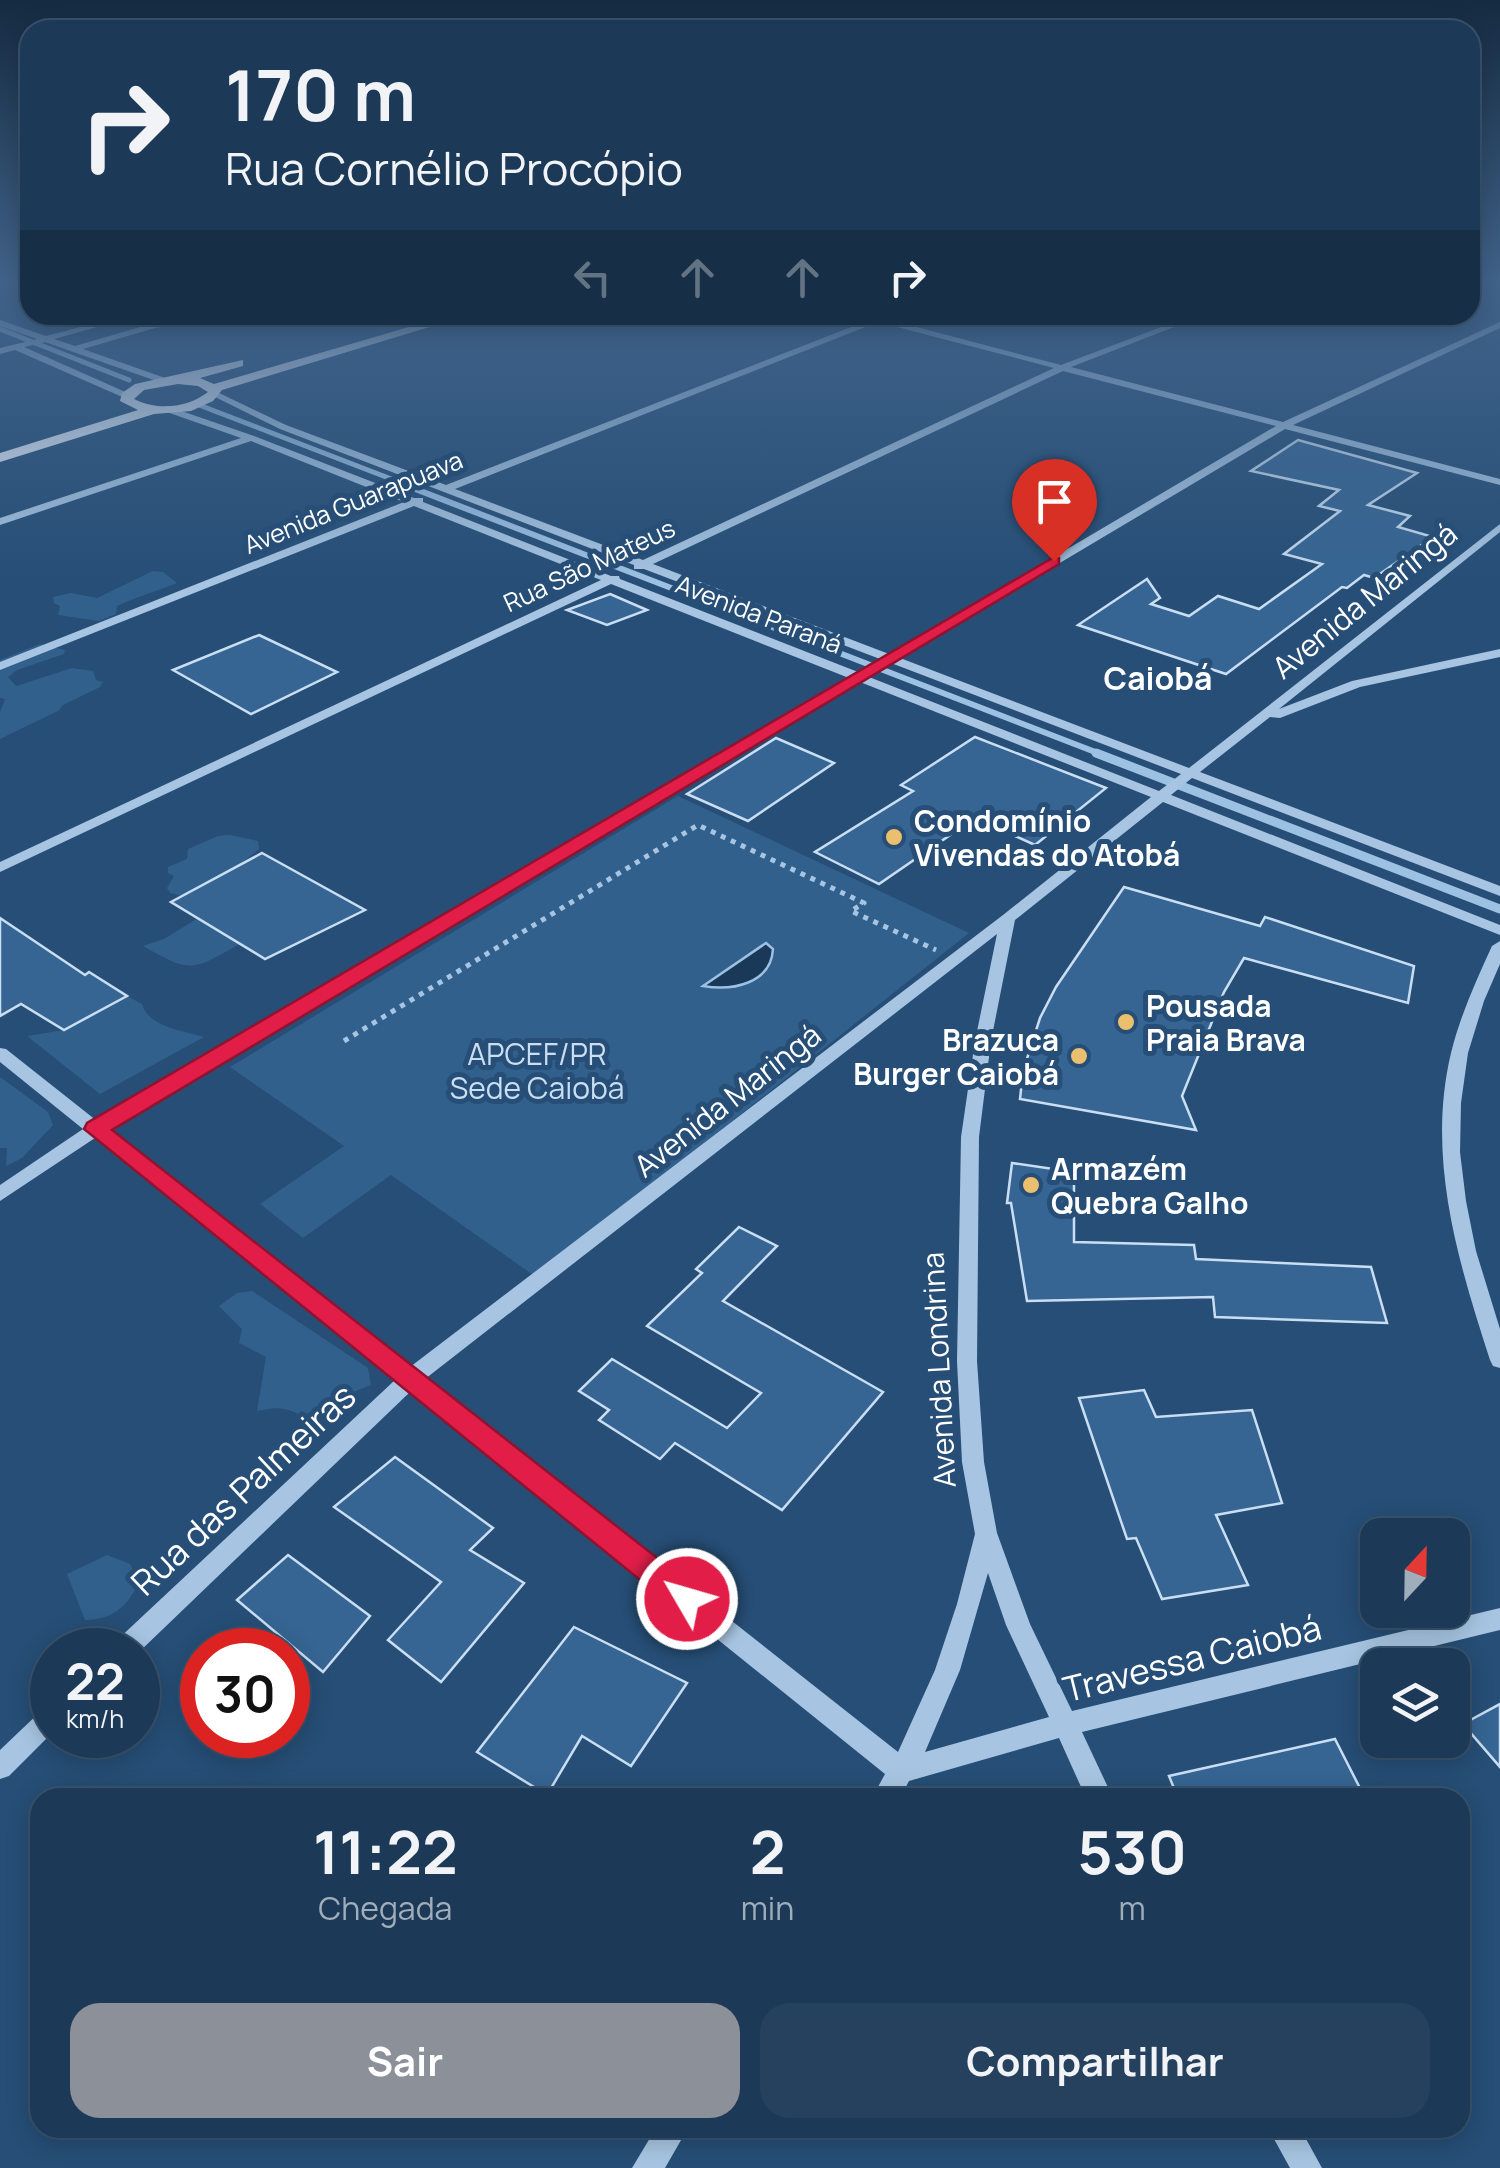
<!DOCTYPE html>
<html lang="pt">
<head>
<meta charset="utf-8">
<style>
  :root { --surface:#1c3a58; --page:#25415e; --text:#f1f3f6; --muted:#a0adba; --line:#3a546e; --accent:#8c9099 }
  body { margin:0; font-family:Manrope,sans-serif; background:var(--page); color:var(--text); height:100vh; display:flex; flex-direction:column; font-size:38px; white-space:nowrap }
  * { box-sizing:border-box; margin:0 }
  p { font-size:32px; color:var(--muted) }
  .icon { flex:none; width:55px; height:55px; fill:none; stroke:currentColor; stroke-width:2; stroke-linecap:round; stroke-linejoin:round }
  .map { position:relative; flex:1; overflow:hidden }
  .drawer { position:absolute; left:30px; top:1788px; width:1440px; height:350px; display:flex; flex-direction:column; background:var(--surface); border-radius:30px; box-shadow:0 5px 25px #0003,0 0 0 2px var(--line) }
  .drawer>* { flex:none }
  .hud { position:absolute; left:20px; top:20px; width:1460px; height:305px; border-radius:30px; box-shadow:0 5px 25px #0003,0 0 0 2px var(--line); background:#1c3a58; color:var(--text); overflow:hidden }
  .needle { width:65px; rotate:22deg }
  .buttons { position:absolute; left:1360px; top:1518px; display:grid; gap:20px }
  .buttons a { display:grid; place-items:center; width:110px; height:110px; border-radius:20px; background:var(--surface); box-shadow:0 5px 25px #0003,0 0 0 2px var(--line); font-size:50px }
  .speed { position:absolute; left:30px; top:1628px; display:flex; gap:20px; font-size:50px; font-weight:700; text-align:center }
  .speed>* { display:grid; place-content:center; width:130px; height:130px; border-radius:50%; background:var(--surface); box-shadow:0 5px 25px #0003,0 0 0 2px var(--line); line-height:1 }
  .speed small { font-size:25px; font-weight:400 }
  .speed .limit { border:15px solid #d22; background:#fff; color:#111 }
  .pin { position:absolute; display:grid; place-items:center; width:85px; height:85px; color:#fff; margin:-102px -42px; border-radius:50% 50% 50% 0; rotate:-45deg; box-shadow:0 0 10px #0007 }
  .pin .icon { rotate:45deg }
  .me { position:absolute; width:110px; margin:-55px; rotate:308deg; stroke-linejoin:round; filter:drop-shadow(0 0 8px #0008) }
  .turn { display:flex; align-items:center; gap:35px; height:210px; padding:0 40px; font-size:45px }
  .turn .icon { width:130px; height:130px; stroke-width:2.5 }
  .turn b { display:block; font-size:70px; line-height:85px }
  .lanes { display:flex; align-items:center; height:95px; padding:0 40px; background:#0003; justify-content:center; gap:50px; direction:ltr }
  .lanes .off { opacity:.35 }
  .eta { display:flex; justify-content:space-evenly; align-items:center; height:170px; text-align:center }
  .eta b { font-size:60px; font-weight:700; line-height:70px }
  .action { display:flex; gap:20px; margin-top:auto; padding:20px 40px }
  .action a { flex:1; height:115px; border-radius:30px; background:var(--accent); color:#fff; font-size:40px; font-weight:700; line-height:115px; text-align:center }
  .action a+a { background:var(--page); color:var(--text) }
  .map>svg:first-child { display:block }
  .green { fill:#31608d }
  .water { fill:#1a3857; stroke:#9cc1e3; stroke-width:2.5 }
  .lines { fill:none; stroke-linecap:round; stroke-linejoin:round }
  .stream-far2 { stroke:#9cc1e3; stroke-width:5 }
  .stream-far1 { stroke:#9cc1e3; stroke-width:6 }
  .stream { stroke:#9cc1e3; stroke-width:9 }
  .building { fill:#366593; stroke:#c9def2; stroke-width:2.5 }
  .path { stroke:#a7c5e2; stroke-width:5; stroke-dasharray:5 6; stroke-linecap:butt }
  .minor { fill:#a7c5e2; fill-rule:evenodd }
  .major { fill:#e6effb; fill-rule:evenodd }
  .route { fill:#e11d48; stroke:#92132f; stroke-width:2.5 }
  .poi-dot { fill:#eabf6d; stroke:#264e76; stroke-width:4 }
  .labels { text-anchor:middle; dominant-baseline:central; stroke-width:10; stroke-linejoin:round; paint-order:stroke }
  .far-street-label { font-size:25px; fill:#fff; stroke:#264e76 }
  .street-label { font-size:30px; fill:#fff; stroke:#264e76 }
  .poi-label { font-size:30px; font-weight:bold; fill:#fff; stroke:#264e76; text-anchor:start }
  .park-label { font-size:30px; fill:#c9def2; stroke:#264e76 }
  .far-district-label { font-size:32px; font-weight:bold; fill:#fff; stroke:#264e76 }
  .near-street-label { font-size:35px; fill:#fff; stroke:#264e76 }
</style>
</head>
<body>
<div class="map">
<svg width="1500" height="2168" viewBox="0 0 1500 2168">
  <rect width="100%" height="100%" fill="#264e76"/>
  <!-- green -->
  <g class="green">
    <path d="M153,571L163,572L177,583C157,591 136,597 117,606L116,614L99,621L58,615L60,606L54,603L53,597L71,593L97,598Z"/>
    <polygon points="40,644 65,650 64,654 17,670 8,677 16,686 72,668 93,671 96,680 103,682 100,687 63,705 58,711 0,739 0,712 5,699 0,698 0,660"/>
    <polygon points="678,796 969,933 536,1277 391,1175 303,1238 260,1204 344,1146 230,1067"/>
    <polygon points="230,835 258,841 259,849 239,865 182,896 170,893 167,888 174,876 168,873 168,867 187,859 188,849 218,836"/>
    <path d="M198,918L240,944C191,971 192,974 143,946L164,939Z"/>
    <path d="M127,996L142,1004C148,1027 184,1031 204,1037L100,1094L27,1036L64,1030Z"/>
    <polygon points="0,1077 48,1112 53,1125 22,1158 6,1166 7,1148 0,1148"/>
    <path d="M252,1291L368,1368L371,1385L336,1399L332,1414C301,1428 309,1414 284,1409C276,1407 264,1410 257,1411L266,1357L239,1343L242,1329L219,1306L237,1293Z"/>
    <path d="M107,1555L130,1564L139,1583C125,1608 114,1619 85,1620L67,1574Z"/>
  </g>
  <!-- water -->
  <path class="water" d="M766,943L773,949C771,984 732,991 703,986Z"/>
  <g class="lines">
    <!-- stream-far2 -->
    <g class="stream-far2">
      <polyline points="0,329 129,380"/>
      <polyline points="199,405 412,487"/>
    </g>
    <!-- stream-far1 -->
    <polyline class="stream-far1" points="405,485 1103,755"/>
    <!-- stream -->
    <polyline class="stream" points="1096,753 1500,909"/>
  </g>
  <!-- building -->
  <g class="building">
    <polygon points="1298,440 1417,473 1368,505 1410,516 1398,527 1433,537 1374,578 1364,575 1347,588 1342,587 1226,674 1078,625 1147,579 1160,598 1151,604 1189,616 1218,596 1259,609 1322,564 1284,554 1340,511 1319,506 1339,490 1251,471"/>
    <polygon points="610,594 647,610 607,625 567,610"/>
    <polygon points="259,635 337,672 251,714 173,670"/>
    <polygon points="975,737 1106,788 1035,845 975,818 879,884 815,852 913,791 901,785"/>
    <polygon points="776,738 834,763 748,821 687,794"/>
    <polygon points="262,853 365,910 265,959 171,902"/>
    <polygon points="1124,887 1260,926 1265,917 1414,966 1408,1003 1244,958 1224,992 1182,1096 1196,1130 1020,1099 1023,1071 1040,1018 1056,987"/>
    <polygon points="0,918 85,975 89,972 127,996 64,1030 21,1004 0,1016"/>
    <polygon points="1012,1163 1074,1172 1074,1242 1194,1245 1196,1259 1371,1267 1387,1323 1215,1317 1213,1297 1027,1301 1011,1203 1007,1203"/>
    <polygon points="739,1227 777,1246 723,1301 883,1392 782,1510 675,1443 660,1459 599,1420 609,1410 579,1391 612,1359 727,1428 761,1393 647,1326 702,1273 696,1269"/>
    <polygon points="1144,1390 1156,1417 1252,1410 1282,1503 1216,1515 1248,1585 1162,1599 1136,1538 1127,1539 1079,1398"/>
    <polygon points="395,1457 493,1528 470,1550 524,1583 441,1682 388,1640 441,1582 334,1507"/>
    <polygon points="288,1555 370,1616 323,1672 237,1600"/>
    <polygon points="574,1627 687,1683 631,1766 582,1736 547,1795 477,1752"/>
    <polygon points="1500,1704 1500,1767 1463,1724"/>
    <polygon points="1335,1739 1365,1798 1178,1798 1169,1776"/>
  </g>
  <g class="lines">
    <!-- path -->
    <polyline class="path" points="344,1041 698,825 864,903 851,911 936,950"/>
    <!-- minor -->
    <g class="minor">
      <polygon points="126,315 140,315 54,339 75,346 154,323 214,315 235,315 155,328 83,349 168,379 165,384 45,342 24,347 130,394 132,396 127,399 15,350 0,354 0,348 37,339 0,326 0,320 46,336"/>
      <path d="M882,315H893L886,319L1061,365L1193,315H1205L1071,367L1283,422L1500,322V328L1293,425L1500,479V485L1285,429L900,658L1189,768L1500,524V532L1279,709L1352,681L1500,649V657L1360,687L1280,718L1270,717L1200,772L1500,886V896L1192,778L1171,795L1500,925V935L1163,802L1015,920L991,1041L979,1137L977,1361L984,1462L997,1533L1030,1624L1072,1711L1500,1608V1630L1082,1732L1113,1798H1086L1059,1738L909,1781L900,1798H872L885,1774L410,1392L138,1653V1650H112L115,1642L395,1380L95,1138L0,1201V1185L83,1129L0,1062V1048L6,1049L97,1121L849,678L611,584L0,872V862L601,580L414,506L0,670V662L404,502L251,441L0,525V518L241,438L164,411L162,409L167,406L254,436L414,498H423V502L611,576H619L620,579L858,672L880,659L644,569H634V565L280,429L209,394L217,392L286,425L446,485ZM878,322L1054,368L643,560L455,489ZM1063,371L1276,426L889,654L653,564ZM891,663L1181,774L1159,791L869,677ZM860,682L1151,797L1003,915L410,1367L108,1130ZM997,934L975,1041L961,1137L957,1361L962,1462L975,1534L957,1604L935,1670L898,1752L425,1379ZM988,1573L1006,1625L1049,1717L925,1752L960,1670Z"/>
      <path d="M1500,941V964L1484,1001L1468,1053L1461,1103L1460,1152L1466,1201L1476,1251L1500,1329V1368L1493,1366L1490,1360C1458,1261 1426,1158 1451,1053C1460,1016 1476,981 1492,946Z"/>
      <polygon points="52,1705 52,1733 9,1776 0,1779 0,1750 43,1709"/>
      <polygon points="656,2128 688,2128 665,2168 632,2168"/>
      <polygon points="1268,2128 1300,2128 1322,2168 1290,2168"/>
    </g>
    <!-- major -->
    <path class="major" d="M450,315H469L222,390L213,401L191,411L154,414L0,462V453L138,410L120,401L122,393L135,384L243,360V366L200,378L214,384ZM178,384L198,386L208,392C187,408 158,411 134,399L144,390Z"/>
  </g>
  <!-- sky -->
  <linearGradient id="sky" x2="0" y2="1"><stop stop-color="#152b41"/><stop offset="0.48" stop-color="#41638a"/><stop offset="1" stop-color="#41638a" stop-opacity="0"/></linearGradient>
  <rect width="1500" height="585" fill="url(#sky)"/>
  <!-- route -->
  <polygon class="route" points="1054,557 1059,558 1059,564 112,1130 698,1590 702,1599 698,1609 687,1613 676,1609 84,1129 87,1123"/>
  <!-- markers -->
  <g class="poi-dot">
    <circle cx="894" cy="837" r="10"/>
    <circle cx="1126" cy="1022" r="10"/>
    <circle cx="1079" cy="1056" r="10"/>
    <circle cx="1031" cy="1185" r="10"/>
  </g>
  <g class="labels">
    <!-- far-street labels -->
    <g class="far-street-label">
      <text transform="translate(353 502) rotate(-22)">Avenida Guarapuava</text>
      <text transform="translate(589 565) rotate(-25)">Rua São Mateus</text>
      <text transform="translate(759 614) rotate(21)">Avenida Paraná</text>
    </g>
    <!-- street labels -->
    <g class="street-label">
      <text transform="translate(1364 600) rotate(-39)">Avenida Maringá</text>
      <text transform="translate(727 1100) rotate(-38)">Avenida Maringá</text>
      <text transform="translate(938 1370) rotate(-93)">Avenida Londrina</text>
    </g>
    <!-- poi labels -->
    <g class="poi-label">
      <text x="914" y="820">Condomínio<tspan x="914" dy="34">Vivendas do Atobá</tspan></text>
      <text x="1146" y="1005">Pousada<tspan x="1146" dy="34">Praia Brava</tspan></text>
      <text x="1059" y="1039" text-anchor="end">Brazuca<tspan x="1059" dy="34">Burger Caiobá</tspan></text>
      <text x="1051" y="1168">Armazém<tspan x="1051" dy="34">Quebra Galho</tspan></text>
    </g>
    <!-- park labels -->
    <g class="park-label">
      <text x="537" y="1053">APCEF/PR<tspan x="537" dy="34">Sede Caiobá</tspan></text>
    </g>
    <!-- far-district labels -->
    <g class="far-district-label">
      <text x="1158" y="678">Caiobá</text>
    </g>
    <!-- near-street labels -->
    <g class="near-street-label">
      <text transform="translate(243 1489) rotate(-43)">Rua das Palmeiras</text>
      <text transform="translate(1192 1658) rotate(-14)">Travessa Caiobá</text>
    </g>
  </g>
</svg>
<div class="buttons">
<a><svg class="needle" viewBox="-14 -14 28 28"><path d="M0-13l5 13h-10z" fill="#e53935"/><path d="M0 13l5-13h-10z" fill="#a0adba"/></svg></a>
<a><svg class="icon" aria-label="layers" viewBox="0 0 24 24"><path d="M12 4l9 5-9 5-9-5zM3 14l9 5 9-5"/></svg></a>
</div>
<div class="speed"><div>22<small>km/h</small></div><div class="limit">30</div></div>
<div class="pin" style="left:1054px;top:561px;background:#d93025"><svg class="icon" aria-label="arrive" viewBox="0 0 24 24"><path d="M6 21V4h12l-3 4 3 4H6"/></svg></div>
<svg class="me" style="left:687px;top:1599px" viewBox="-20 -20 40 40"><circle r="17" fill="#e11d48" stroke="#fff" stroke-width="3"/><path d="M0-11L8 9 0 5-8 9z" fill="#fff"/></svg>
<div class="hud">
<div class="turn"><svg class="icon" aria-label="right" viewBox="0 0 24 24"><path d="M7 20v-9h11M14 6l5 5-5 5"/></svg><div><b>170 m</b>Rua Cornélio Procópio</div></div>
<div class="lanes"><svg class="icon off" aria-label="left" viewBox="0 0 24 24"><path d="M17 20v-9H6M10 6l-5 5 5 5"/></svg><svg class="icon off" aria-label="ahead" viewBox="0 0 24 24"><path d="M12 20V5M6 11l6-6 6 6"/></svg><svg class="icon off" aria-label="ahead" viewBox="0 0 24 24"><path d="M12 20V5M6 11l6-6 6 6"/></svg><svg class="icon" aria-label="right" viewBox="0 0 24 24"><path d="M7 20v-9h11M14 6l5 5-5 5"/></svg></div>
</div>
<section class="drawer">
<div class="eta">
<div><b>11:22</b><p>Chegada</p></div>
<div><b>2</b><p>min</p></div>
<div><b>530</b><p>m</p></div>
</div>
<div class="action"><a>Sair</a><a>Compartilhar</a></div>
</section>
</div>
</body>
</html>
